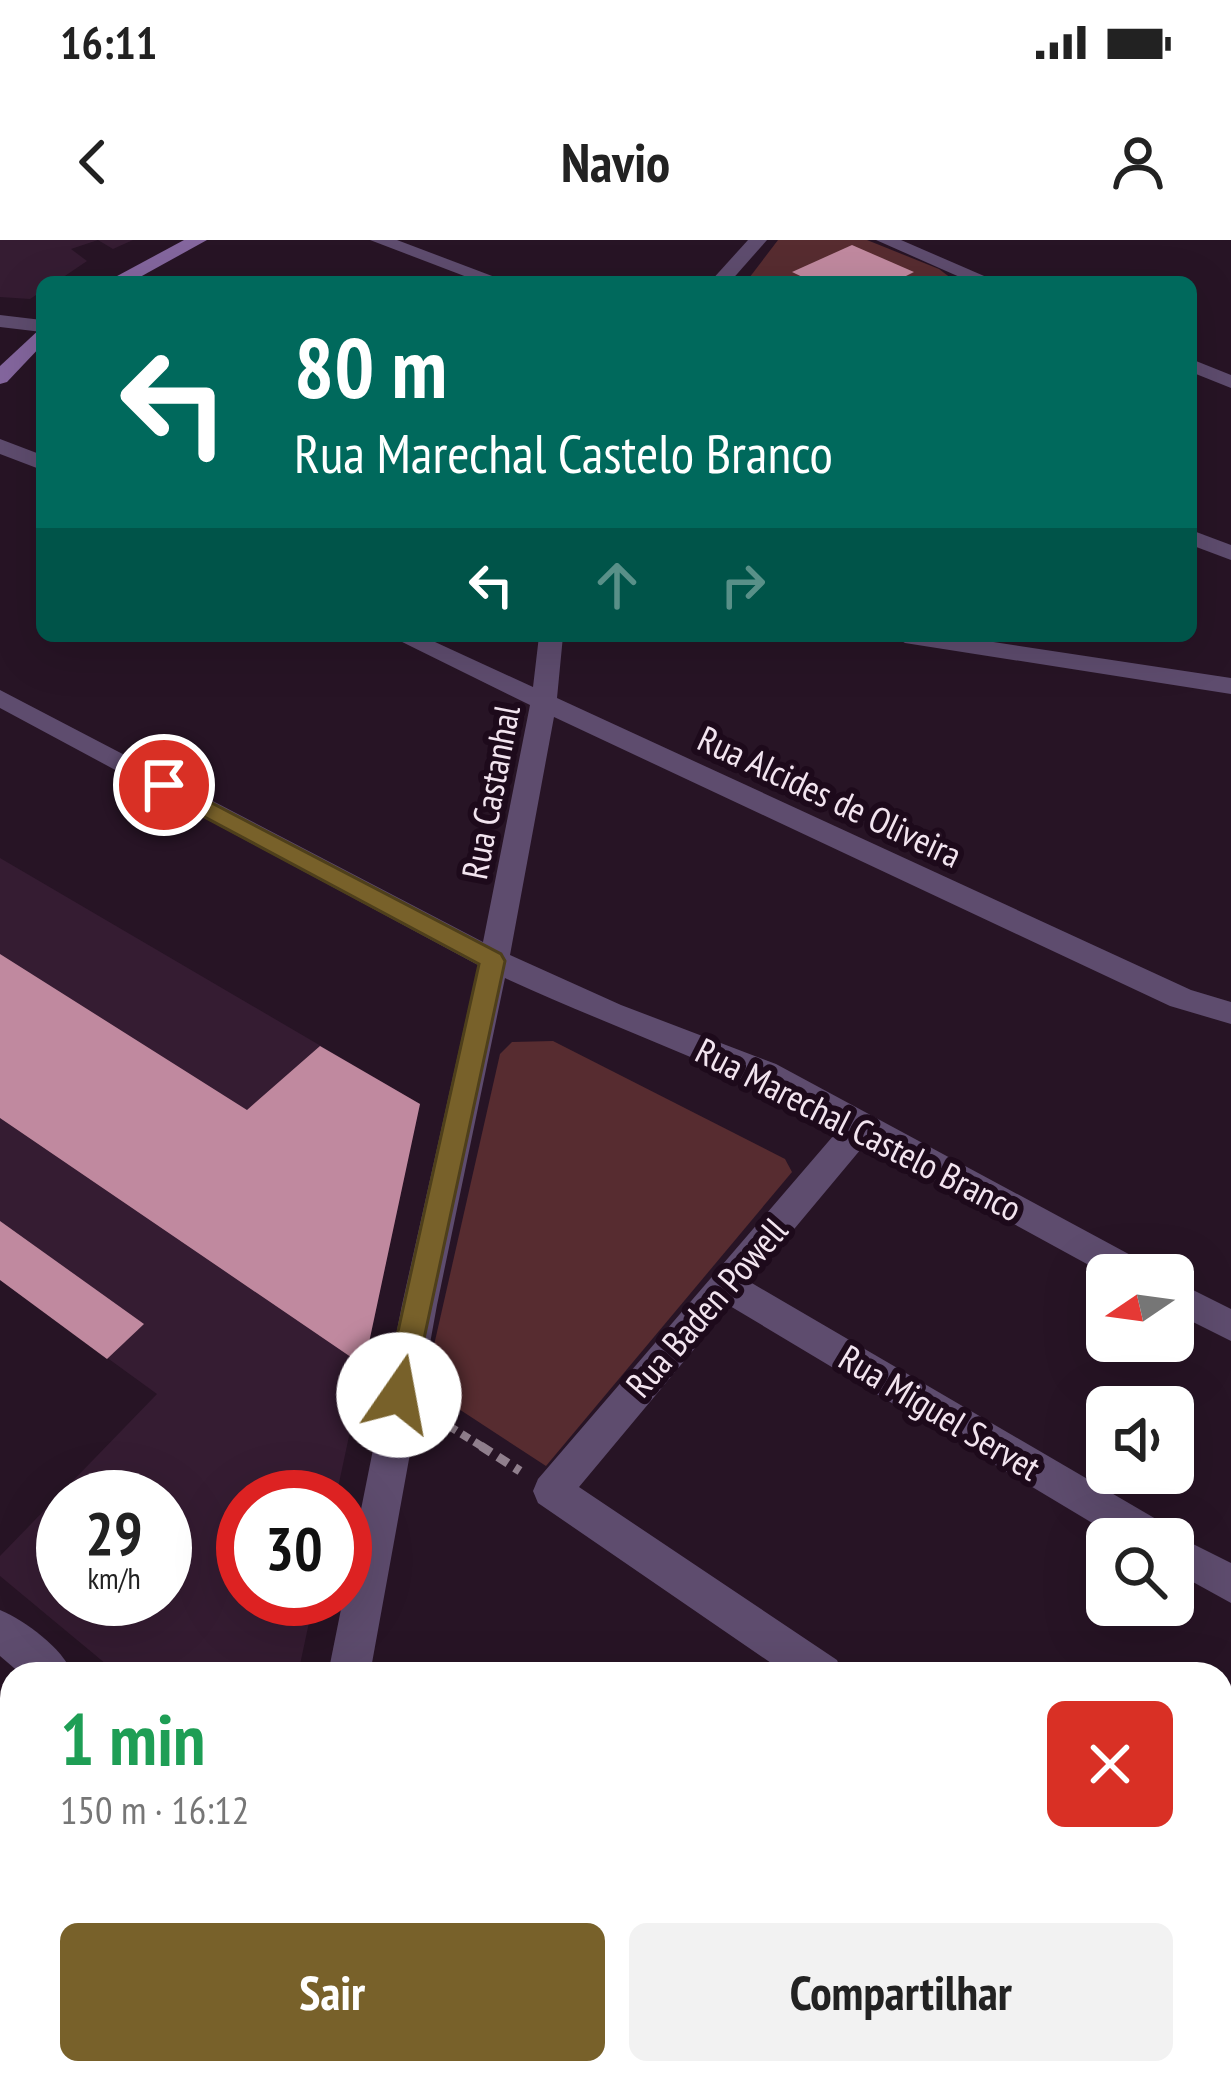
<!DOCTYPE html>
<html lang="pt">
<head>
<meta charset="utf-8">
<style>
  :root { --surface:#fff; --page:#f2f2f2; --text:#222; --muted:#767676; --accent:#78612a }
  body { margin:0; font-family:"PT Sans Narrow",sans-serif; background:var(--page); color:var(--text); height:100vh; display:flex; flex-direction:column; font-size:45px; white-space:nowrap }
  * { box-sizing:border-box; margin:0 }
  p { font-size:39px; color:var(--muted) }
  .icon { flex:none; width:66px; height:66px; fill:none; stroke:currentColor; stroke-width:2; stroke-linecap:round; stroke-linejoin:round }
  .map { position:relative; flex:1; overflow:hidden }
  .details { position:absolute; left:0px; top:1422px; width:1233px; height:423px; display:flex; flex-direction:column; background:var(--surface); border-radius:36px 36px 0 0; box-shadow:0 12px 48px #0002 }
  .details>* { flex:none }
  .hud { position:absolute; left:36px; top:36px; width:1161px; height:366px; border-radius:18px; box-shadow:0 12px 48px #0002; background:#00695c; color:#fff; overflow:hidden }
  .needle { width:78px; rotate:257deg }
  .controls { position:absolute; left:1086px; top:1014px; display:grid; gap:24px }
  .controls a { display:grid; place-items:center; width:108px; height:108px; border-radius:18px; background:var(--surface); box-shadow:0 12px 48px #0002; font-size:60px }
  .speed { position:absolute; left:36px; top:1230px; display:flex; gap:24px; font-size:60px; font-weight:700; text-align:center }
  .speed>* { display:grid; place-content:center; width:156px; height:156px; border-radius:50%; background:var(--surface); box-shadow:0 12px 48px #0002; line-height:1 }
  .speed small { font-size:30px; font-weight:400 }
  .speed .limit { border:18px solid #d22; background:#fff; color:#111 }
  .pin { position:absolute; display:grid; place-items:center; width:102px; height:102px; color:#fff; margin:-51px; border:6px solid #fff; border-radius:50%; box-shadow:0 3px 12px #0007 }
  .me { position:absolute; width:132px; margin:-66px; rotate:12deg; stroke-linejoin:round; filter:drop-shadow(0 0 9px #0008) }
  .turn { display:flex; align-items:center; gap:42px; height:252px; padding:0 60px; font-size:54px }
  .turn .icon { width:156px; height:156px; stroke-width:2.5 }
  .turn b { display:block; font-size:84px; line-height:102px }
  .lanes { display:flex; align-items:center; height:114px; padding:0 60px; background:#0003; justify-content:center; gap:60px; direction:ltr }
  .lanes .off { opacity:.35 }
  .round { display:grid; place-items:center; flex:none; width:126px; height:126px; border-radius:18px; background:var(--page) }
  .summary { display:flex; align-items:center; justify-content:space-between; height:204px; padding:0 60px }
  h1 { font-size:72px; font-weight:700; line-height:90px; color:#1e9e55 }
  .action { display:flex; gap:24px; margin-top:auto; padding:24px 60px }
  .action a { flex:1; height:138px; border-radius:18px; background:var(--accent); color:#fff; font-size:48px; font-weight:700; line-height:138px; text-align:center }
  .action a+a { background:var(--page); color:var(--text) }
  .status { display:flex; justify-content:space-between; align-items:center; height:84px; padding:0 60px; background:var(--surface); direction:ltr }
  .status svg { height:33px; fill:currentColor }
  header { display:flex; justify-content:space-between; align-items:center; height:156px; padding:0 60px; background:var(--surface); font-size:54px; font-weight:700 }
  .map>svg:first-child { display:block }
  .built { fill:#351c32; fill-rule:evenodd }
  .green { fill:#572c30 }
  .building { fill:#c0899f }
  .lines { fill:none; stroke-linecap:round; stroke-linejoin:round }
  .path-far1 { stroke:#907f8d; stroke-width:8; stroke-dasharray:9 6; stroke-linecap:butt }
  .path { stroke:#907f8d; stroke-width:9; stroke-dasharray:12 8; stroke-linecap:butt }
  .minor { fill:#5e4c6e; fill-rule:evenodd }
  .secondary { fill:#84669e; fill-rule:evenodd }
  .route { fill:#78612a; stroke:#4e3f1b; stroke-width:3 }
  .labels { text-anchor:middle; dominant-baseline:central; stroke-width:12; stroke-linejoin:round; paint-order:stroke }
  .street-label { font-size:36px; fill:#f2e4ef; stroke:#1d0a1b }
</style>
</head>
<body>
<div class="status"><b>16:11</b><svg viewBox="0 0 49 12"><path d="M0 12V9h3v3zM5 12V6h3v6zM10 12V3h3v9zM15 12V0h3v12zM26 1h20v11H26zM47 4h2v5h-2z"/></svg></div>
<header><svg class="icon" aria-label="back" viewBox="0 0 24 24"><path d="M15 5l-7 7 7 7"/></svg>Navio<svg class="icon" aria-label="person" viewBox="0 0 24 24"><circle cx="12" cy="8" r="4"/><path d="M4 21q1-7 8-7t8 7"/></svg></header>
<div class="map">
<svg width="1231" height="1843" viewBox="0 0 1231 1843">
  <rect width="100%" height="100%" fill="#271425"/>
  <!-- built -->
  <g class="built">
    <polygon points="0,0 133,0 113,9 98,0 71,9 87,21 56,42 42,42 42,51 30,59 0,57"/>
    <path d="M0,618L420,864L336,1257H243V1359H314L298,1434H118L0,1336V1316L157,1154L0,1040ZM63,1257H165V1359H63Z"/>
  </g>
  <!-- green -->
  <g class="green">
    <polygon points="778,0 867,0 939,29 956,42 746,42"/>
    <polygon points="553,801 785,919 792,932 546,1226 439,1156 430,1123 500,814 512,802"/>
  </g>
  <!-- building -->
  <g class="building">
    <polygon points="852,5 914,32 894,42 813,42 792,32"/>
    <polygon points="0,714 247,870 320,806 420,864 364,1126 0,878"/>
    <polygon points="0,981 144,1084 107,1119 0,1040"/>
  </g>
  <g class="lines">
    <!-- path-far1 -->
    <polyline class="path-far1" points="436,1178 486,1209"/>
    <!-- path -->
    <polyline class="path" points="481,1206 520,1231"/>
    <!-- minor -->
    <g class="minor">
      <polygon points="370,0 397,0 508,42 480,42"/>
      <polygon points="748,0 767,0 730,42 710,42"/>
      <polygon points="876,0 901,0 998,42 971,42"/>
      <polygon points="0,75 42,80 42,92 0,87"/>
      <polygon points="1191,119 1231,135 1231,148 1191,132"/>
      <polygon points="0,199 42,215 42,230 0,214"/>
      <polygon points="1191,290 1231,305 1231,320 1191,305"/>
      <path d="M390,396H422L533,447L539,396H563L557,458L1191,750L1231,762V784L1170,766L554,477L510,715L621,765L776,824L1149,1025L1154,1035H1107L866,903L750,1042L1168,1286L1171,1293L1231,1323V1363L1173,1331V1299H1119L730,1066L579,1247L837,1420L843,1434H787L538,1263L533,1251L538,1239L840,888C731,828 618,790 505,738L437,1065L370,1434H328L402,1065L478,725L0,468V450L483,702L530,465Z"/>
      <polygon points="893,396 954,396 1231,438 1231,454 905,403"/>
      <polygon points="1173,1040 1231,1069 1231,1101 1173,1072"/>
      <path d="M0,1370C26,1381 62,1408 73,1434H21L0,1416Z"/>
      <polygon points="1221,1682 1231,1686 1231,1735 1221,1731"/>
      <polygon points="499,1833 556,1833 560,1843 503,1843"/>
    </g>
    <!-- secondary -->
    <g class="secondary">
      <polygon points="184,0 207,0 131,42 106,42"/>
      <polygon points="42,87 42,105 7,142 0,144 0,126"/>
    </g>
  </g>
  <!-- route -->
  <polygon class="route" points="164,538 501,714 505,721 410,1164 399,1168 388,1164 384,1155 479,724 156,551 156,540"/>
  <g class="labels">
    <!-- street labels -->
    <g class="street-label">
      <text transform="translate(490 552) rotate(-79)">Rua Castanhal</text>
      <text transform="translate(830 556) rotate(25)">Rua Alcides de Oliveira</text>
      <text transform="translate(859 889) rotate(27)">Rua Marechal Castelo Branco</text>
      <text transform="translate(706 1067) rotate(-49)">Rua Baden Powell</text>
      <text transform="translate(940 1172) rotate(31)">Rua Miguel Servet</text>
    </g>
  </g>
</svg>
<div class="controls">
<a><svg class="needle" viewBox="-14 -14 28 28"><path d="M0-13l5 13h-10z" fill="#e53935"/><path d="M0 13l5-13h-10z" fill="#767676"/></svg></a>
<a><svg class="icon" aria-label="sound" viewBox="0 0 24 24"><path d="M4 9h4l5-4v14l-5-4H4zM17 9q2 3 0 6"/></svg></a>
<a><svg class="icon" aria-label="search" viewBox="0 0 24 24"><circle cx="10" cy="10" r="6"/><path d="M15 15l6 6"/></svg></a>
</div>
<div class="speed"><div>29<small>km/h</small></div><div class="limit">30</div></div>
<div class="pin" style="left:164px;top:545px;background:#d93025"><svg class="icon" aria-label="arrive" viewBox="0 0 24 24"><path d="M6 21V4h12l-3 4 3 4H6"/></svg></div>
<svg class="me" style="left:399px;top:1155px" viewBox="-20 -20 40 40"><circle r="19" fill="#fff"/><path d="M0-13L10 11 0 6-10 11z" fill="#78612a"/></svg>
<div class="hud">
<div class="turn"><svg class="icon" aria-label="left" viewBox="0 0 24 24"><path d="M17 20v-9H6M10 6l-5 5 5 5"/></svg><div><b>80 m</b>Rua Marechal Castelo Branco</div></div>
<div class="lanes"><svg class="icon" aria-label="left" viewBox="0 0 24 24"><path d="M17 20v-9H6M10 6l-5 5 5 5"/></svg><svg class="icon off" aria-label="ahead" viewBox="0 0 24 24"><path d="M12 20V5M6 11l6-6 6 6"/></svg><svg class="icon off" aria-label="right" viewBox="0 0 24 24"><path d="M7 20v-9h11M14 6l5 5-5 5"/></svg></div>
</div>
<section class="details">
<div class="summary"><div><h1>1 min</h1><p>150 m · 16:12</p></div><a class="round" style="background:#d93025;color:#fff"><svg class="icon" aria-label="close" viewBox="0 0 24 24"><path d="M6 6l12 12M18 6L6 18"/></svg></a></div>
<div class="action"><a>Sair</a><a>Compartilhar</a></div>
</section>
</div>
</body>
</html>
